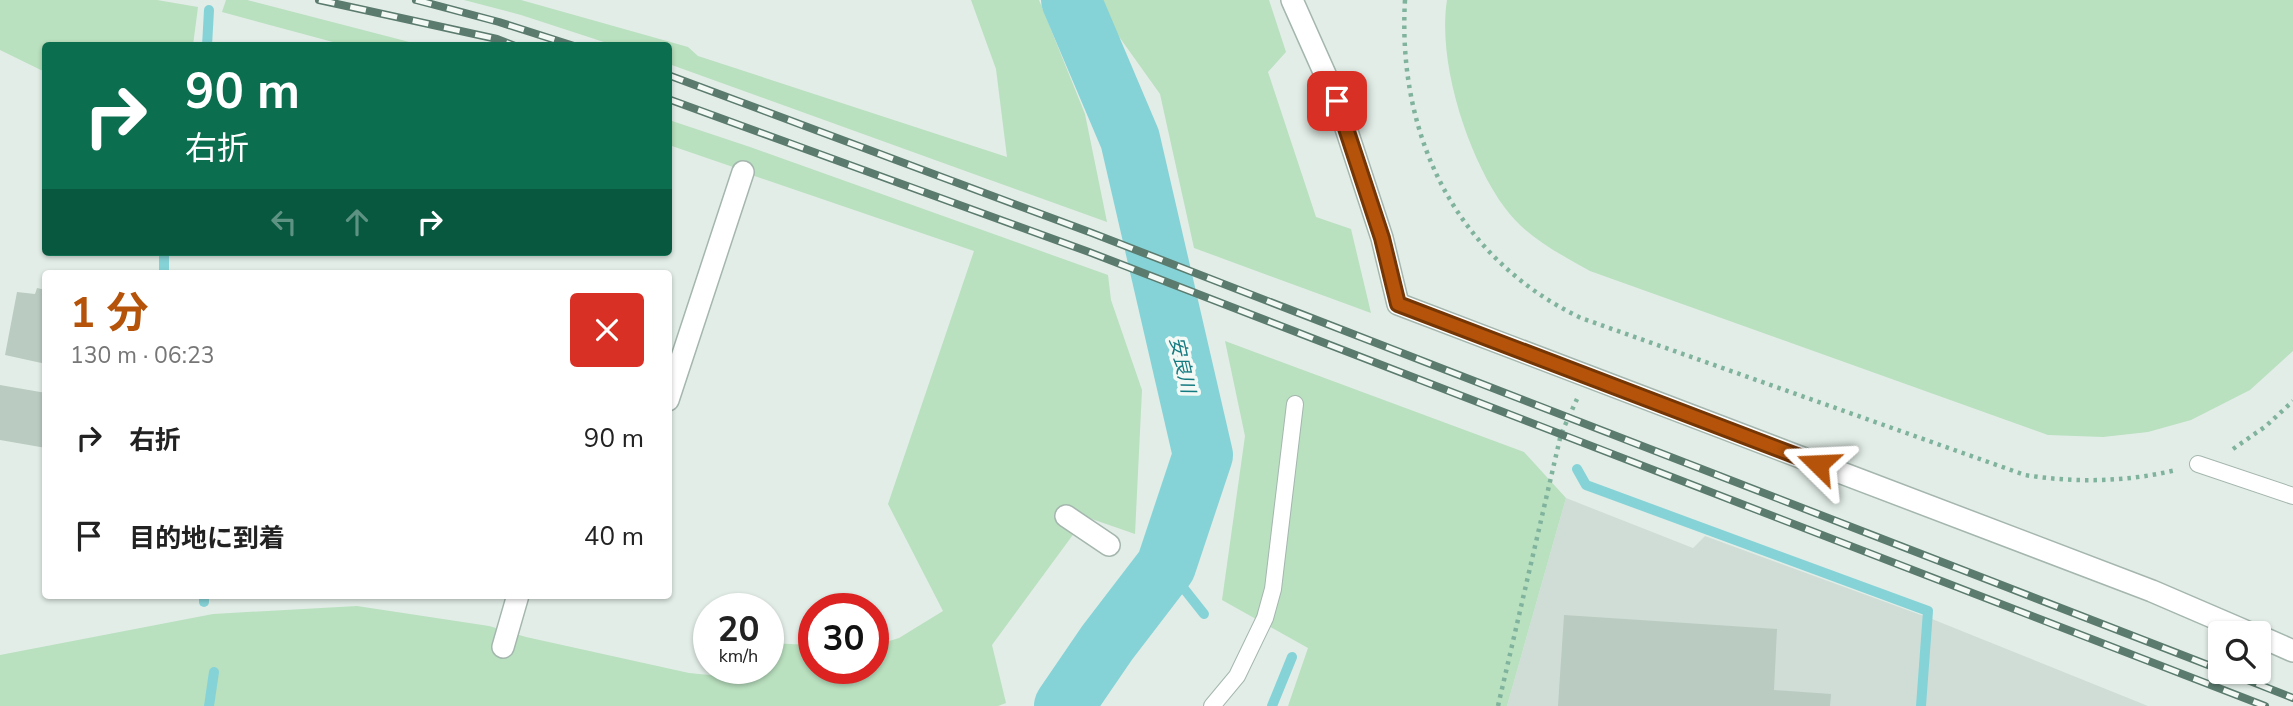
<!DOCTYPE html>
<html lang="ja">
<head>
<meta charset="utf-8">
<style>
  :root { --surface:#fff; --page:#f2f2f2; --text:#222; --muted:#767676; --accent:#b45309 }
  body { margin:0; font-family:"Nunito Sans","Noto Sans JP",sans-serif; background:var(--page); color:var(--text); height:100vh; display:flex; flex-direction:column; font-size:26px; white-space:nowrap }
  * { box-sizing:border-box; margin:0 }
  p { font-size:23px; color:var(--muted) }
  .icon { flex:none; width:38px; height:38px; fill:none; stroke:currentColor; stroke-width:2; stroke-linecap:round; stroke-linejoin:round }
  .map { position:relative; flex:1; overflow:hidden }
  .drawer { position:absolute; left:42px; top:270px; width:630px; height:329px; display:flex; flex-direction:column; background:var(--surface); border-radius:7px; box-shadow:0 2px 5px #0004 }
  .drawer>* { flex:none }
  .guide { position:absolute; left:42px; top:42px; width:630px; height:214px; border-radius:7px; box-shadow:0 2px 5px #0004; background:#0b6e4f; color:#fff; overflow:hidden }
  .fabs { position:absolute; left:2208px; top:621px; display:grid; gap:14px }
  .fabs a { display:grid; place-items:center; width:63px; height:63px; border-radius:7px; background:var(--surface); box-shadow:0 2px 5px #0004; font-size:35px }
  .speed { position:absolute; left:693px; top:593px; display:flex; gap:14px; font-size:35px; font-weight:700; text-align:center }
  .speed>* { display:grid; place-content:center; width:91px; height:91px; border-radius:50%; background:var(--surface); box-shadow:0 2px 5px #0004; line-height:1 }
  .speed small { font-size:18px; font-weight:400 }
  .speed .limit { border:10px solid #d22; background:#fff; color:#111 }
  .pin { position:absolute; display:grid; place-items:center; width:60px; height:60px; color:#fff; margin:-30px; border-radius:14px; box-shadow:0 4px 10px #0006 }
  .me { position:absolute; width:77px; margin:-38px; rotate:291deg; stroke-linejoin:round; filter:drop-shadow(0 0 5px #0008) }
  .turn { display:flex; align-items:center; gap:24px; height:147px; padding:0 28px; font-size:32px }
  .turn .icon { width:91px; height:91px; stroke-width:2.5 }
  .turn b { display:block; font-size:49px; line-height:60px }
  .lanes { display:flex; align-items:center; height:66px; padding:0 28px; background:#0003; justify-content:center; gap:35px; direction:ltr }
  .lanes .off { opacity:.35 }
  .round { display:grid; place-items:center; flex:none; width:74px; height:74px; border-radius:7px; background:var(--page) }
  .overview { display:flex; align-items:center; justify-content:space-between; height:119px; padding:0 28px }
  h1 { font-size:42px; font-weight:700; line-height:52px; color:var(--accent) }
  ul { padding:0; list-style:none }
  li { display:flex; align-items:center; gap:21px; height:98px; padding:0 28px }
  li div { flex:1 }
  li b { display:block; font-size:26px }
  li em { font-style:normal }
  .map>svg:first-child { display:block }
  .built { fill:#d0ddd6 }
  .green { fill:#b9e0bf }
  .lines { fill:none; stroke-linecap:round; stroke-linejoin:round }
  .stream { stroke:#86d3d7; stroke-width:10 }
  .river { stroke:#86d3d7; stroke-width:60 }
  .building { fill:#bacbc2 }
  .lane-casing { stroke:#a4b6ae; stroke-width:18 }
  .street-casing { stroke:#a4b6ae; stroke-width:24 }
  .path { stroke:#80b39d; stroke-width:4.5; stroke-dasharray:3.5 5; stroke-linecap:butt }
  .lane { stroke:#fff; stroke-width:16 }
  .street { stroke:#fff; stroke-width:21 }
  .rail-casing { stroke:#5b7b6f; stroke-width:8 }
  .rail { stroke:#f3f9f5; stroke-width:5; stroke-dasharray:16; stroke-linecap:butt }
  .route-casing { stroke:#753606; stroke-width:18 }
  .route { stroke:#b45309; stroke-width:12 }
  .labels { text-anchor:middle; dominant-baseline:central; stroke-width:7; stroke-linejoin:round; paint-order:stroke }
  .water-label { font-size:19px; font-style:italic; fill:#167b81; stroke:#f3f9f5 }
</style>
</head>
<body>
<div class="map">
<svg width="2293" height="706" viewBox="0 0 2293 706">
  <rect width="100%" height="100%" fill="#e2ede7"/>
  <!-- built -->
  <polygon class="built" points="1566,498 1693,548 1705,536 1932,619 2148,706 1507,706"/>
  <!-- green -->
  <g class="green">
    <polygon points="0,0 157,0 198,7 193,45 46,46 45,72 0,50"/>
    <polygon points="226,0 247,0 421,45 344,45 222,12"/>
    <polygon points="464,0 521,0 688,47 698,56 1007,157 996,69 971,0 1039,0 1085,114 1107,222 669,64 668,46 613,45 521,15"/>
    <polygon points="1100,0 1269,0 1286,52 1268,72 1316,217 1351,229 1371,313 1194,248 1160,94 1110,24"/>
    <path d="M1447,0H2293V351L2250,390L2191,420L2148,432L2103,437L2048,435L1590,271C1560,254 1526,237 1505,208C1468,158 1437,62 1447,0Z"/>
    <polygon points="669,120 750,147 1108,275 1111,300 1142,390 1135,534 1086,517 992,645 1006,703 998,706 0,706 0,655 213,614 357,606 489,626 526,637 689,673 741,678 744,669 768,668 768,643 812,645 814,668 873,668 873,646 899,638 943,611 888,504 974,251 743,172 733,167 669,145"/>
    <polygon points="1225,341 1524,452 1566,498 1507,706 1288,706 1308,648 1222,600 1245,436"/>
  </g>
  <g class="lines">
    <!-- stream -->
    <g class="stream">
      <polyline points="207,46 209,10"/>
      <polyline points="164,252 164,273"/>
      <polyline points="1577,469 1586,485 1928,611 1921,706"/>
      <polyline points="1166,566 1204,614"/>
      <polyline points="204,602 204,595"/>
      <polyline points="209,706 214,672"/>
      <polyline points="1272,706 1292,657"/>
    </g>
    <!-- river -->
    <polyline class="river" points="1064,706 1107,643 1166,566 1203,455 1130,139 1071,0"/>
  </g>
  <!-- building -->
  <g class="building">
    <polygon points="37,288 46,290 46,364 5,355 17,292 35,294"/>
    <polygon points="0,385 46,393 46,448 0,440"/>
    <polygon points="1564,615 1777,629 1774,690 1831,694 1830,706 1558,706"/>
  </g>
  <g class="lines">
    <!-- lane casing -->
    <g class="lane-casing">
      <g id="lane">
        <polyline points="2198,464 2293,496"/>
        <polyline points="1212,706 1237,676 1265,618 1273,589 1295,404"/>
      </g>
    </g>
    <!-- street casing -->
    <g class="street-casing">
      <g id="street">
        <polyline points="1292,0 1337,101 1382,238 1398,304 2152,591 2252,634"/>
        <polyline points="668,400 743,172"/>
        <polyline points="1066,516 1109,545"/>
        <polyline points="2259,636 2293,651"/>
        <polyline points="503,647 518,595"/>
      </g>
    </g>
    <!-- path -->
    <g class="path">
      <path d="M1405,0C1397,136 1456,258 1581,318L2025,475C2074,483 2127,482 2176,470"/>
      <polyline points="2233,449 2266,426 2293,401"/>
      <polyline points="1498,706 1561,434 1577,399"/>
    </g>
    <!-- lane -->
    <use href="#lane" class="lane"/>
    <!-- street -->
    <use href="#street" class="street"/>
    <!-- rail casing -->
    <g class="rail-casing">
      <g id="rail">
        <polyline points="319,0 497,39 515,46"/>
        <polyline points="416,0 499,22 574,46"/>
        <polyline points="668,75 1092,233 2221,670"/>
        <polyline points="668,99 1089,252 2265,706"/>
        <polyline points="2227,672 2293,698"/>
      </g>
    </g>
    <!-- rail -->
    <use href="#rail" class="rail"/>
  </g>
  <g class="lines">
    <!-- route casing -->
    <g class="route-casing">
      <polyline id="route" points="1337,101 1382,238 1398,304 1818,464"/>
    </g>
    <!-- route -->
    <use href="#route" class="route"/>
  </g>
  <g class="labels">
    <!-- water labels -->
    <g class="water-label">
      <text transform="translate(1182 365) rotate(77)">安良川</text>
    </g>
  </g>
</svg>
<div class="fabs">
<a><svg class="icon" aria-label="search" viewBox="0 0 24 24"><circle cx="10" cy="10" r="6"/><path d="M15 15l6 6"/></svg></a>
</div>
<div class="speed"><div>20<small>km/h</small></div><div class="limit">30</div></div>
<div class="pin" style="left:1337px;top:101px;background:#d93025"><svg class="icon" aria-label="arrive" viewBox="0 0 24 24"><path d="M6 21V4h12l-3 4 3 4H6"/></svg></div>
<svg class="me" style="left:1818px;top:464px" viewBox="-20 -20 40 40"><path d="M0-17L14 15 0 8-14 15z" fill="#b45309" stroke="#fff" stroke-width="4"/></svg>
<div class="guide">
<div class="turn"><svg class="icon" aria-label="right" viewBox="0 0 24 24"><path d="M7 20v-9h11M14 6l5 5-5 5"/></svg><div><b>90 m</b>右折</div></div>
<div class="lanes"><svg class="icon off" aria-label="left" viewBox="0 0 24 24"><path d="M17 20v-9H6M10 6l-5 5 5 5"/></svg><svg class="icon off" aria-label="ahead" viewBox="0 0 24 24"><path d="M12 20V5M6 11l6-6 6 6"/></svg><svg class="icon" aria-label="right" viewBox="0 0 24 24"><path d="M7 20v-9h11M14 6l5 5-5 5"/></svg></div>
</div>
<section class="drawer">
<div class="overview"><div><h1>1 分</h1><p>130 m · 06:23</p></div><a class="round" style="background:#d93025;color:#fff"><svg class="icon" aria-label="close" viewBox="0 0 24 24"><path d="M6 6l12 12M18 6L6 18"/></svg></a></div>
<ul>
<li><svg class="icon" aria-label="right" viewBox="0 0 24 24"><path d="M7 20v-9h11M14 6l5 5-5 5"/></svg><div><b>右折</b></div><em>90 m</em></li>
<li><svg class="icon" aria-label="arrive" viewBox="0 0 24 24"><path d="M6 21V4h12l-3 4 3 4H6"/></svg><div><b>目的地に到着</b></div><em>40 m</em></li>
</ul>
</section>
</div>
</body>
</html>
